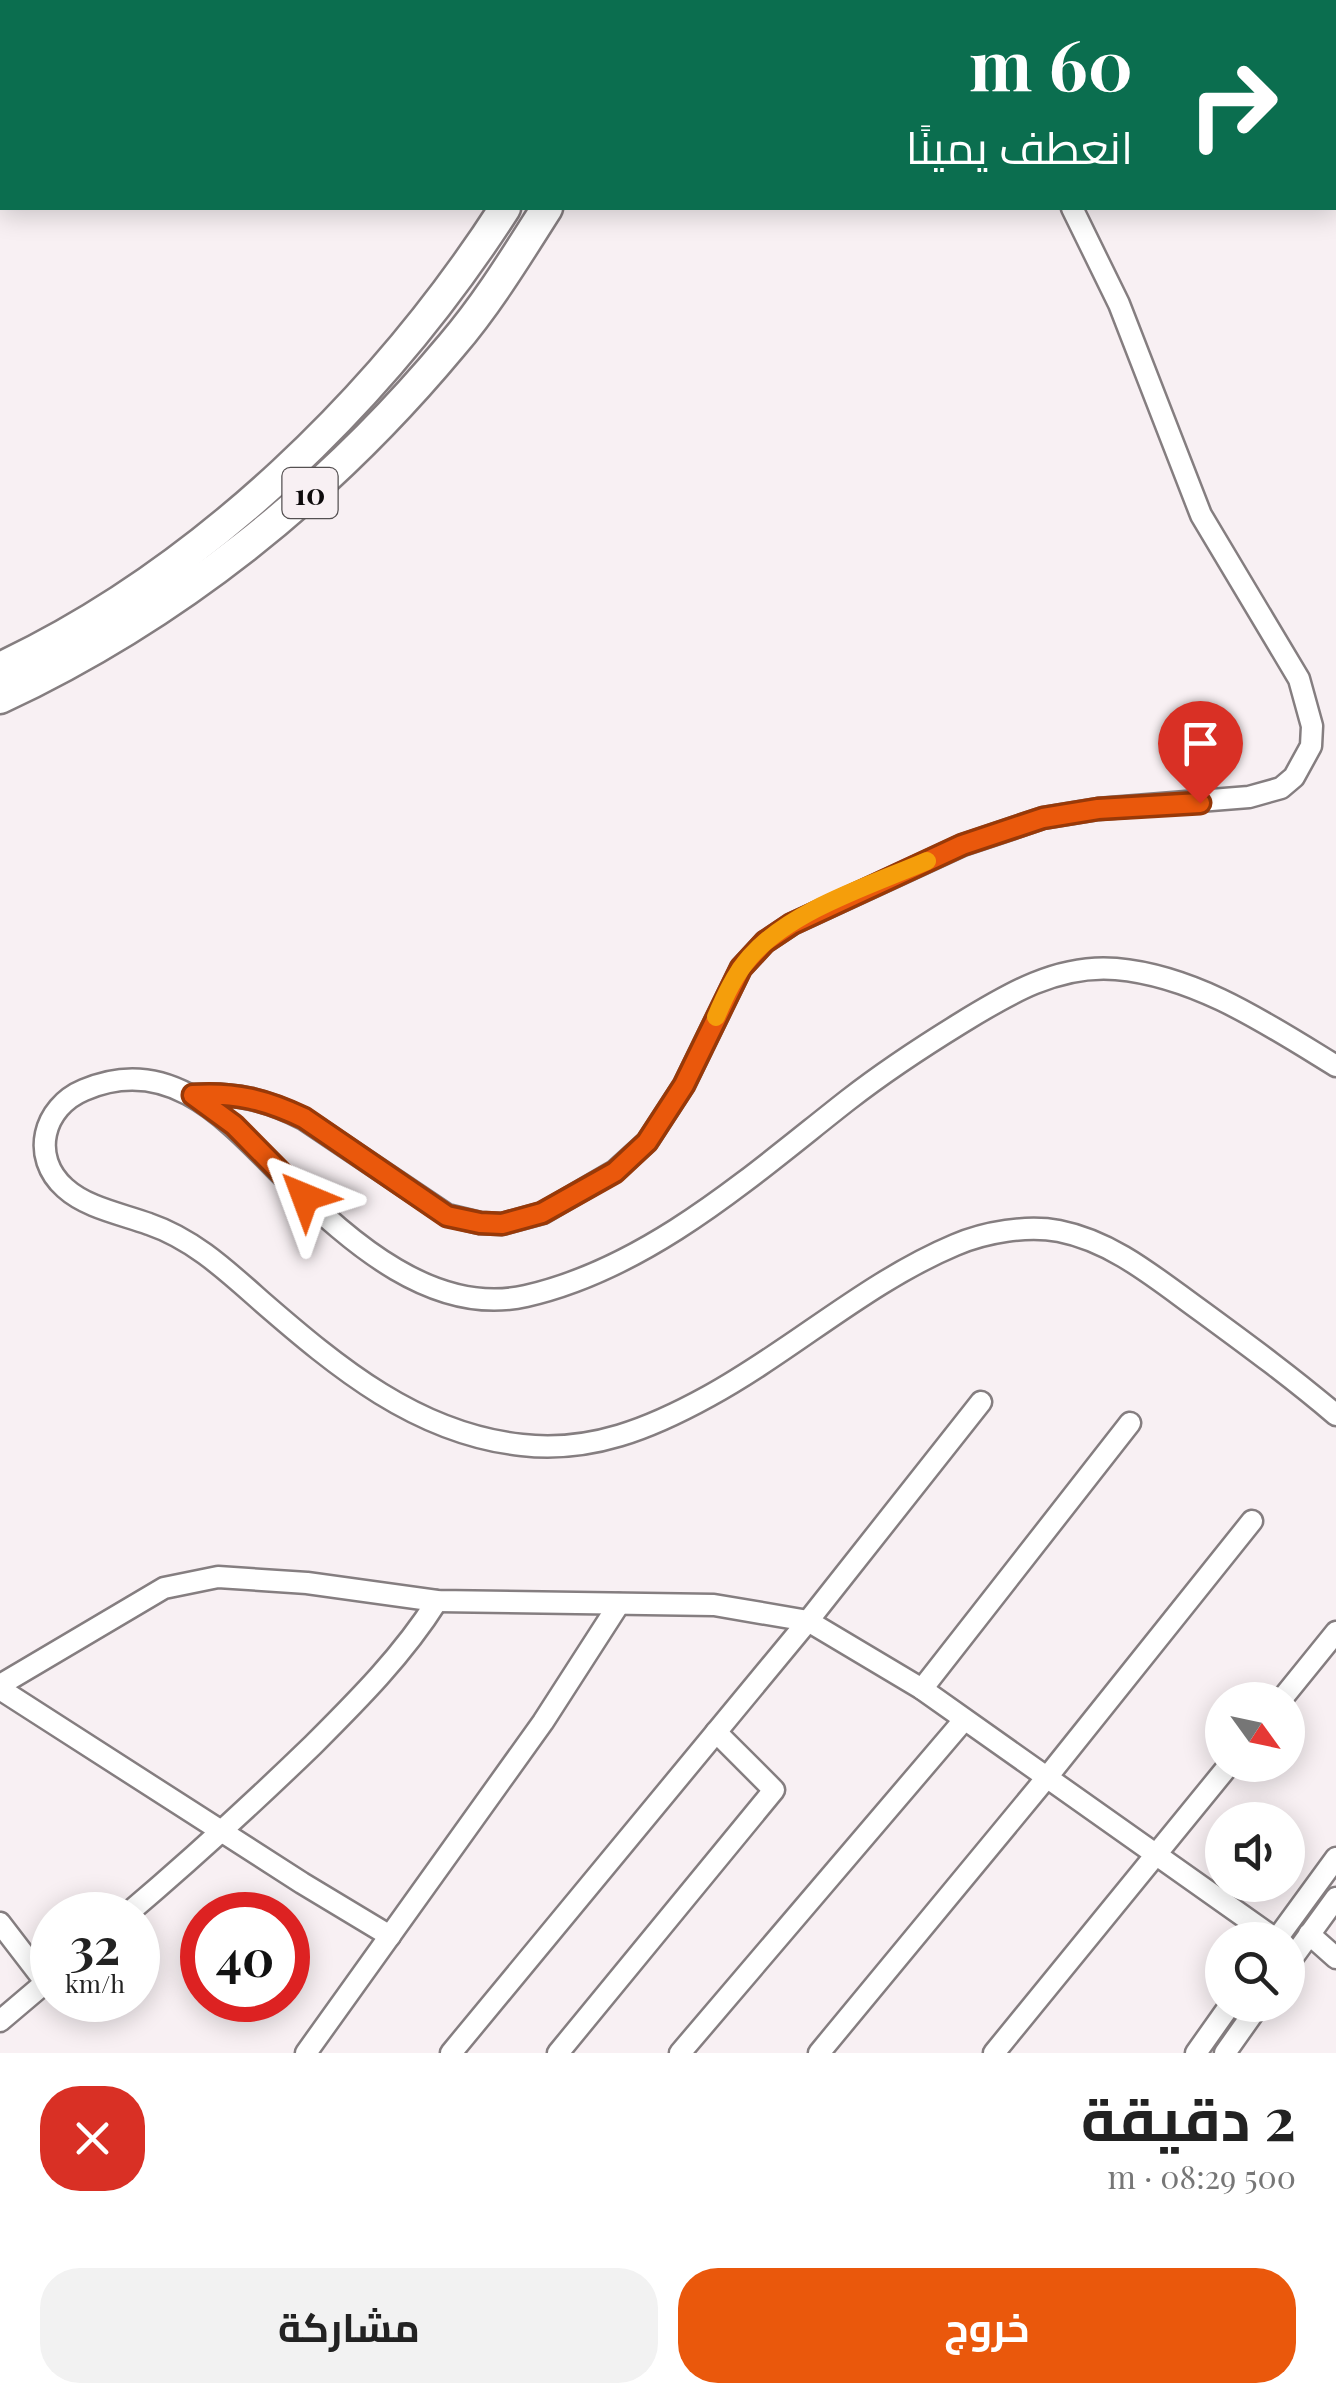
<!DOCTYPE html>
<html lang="ar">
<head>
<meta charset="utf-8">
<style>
  :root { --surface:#fff; --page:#f2f2f2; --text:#222; --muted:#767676; --accent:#ea580c }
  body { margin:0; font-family:"Playfair Display",Cairo,serif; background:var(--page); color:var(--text); direction:rtl; height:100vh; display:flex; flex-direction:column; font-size:38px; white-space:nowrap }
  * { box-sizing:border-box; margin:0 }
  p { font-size:32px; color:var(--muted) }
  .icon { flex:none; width:55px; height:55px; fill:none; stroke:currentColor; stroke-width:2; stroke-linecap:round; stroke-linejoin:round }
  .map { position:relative; height:2053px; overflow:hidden; direction:ltr }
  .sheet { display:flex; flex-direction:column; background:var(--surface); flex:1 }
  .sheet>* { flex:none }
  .hud { position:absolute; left:0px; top:0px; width:1338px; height:210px; box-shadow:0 5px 25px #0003; direction:rtl; background:#0b6e4f; color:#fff; overflow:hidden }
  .needle { width:65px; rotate:123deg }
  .fabs { position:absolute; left:1205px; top:1682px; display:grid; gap:20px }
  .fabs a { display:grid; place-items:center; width:100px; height:100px; border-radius:50%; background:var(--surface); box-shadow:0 5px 25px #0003; font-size:50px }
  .speed { position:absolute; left:30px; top:1892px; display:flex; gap:20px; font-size:50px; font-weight:700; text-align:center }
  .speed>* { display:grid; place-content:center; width:130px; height:130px; border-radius:50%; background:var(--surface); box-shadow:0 5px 25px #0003; line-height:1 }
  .speed small { font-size:25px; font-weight:400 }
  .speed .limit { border:15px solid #d22; background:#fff; color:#111 }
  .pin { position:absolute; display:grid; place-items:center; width:85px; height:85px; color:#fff; margin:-102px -42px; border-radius:50% 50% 50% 0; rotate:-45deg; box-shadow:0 0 10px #0007 }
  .pin .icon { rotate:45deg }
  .me { position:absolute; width:110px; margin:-55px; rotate:316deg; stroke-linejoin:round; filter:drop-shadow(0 0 8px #0008) }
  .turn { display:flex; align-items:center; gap:35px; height:210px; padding:0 40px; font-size:45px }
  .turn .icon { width:130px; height:130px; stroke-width:2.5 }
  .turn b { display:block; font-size:70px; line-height:85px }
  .round { display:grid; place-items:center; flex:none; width:105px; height:105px; border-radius:40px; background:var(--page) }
  .overview { display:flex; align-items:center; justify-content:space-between; height:170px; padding:0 40px }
  h1 { font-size:60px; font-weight:700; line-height:75px }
  .cta { display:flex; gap:20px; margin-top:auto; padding:20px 40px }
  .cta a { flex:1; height:115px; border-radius:40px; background:var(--accent); color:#fff; font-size:40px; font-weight:700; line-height:115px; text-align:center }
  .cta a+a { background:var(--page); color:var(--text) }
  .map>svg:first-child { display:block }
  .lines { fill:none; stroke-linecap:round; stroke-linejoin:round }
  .minor-casing { stroke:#857e80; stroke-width:25 }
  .highway-casing { stroke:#857e80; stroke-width:35 }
  .minor { stroke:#fff; stroke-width:20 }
  .highway { stroke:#fff; stroke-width:30 }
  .route-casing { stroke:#983908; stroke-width:25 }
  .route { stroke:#ea580c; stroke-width:18 }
  .slow { stroke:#f59e0b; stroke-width:18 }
  .labels { text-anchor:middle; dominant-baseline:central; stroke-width:9; stroke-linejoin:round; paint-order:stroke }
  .shield { fill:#f8f0f3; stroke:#545051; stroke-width:2.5 }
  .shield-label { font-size:30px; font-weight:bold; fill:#0e0b0c }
</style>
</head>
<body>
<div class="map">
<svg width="1336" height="2053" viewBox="0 0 1336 2053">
  <rect width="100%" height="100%" fill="#f8f0f3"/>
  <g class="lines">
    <!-- minor casing -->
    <g class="minor-casing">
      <g id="minor">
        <polyline points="930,0 932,2"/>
        <path d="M1336,1066C1269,1025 1197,976 1116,969C1058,964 1008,994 961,1023C922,1047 884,1072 848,1100C751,1176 649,1268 526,1296C434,1317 350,1242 289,1182C233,1127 174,1051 84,1090C43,1107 30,1157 65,1188C87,1208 122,1214 149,1224C193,1239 226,1270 261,1301C337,1367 417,1434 522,1445C591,1453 651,1428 709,1396C793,1350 867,1282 955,1245C985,1232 1027,1225 1059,1231C1115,1242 1159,1281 1204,1313C1249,1346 1294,1379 1336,1415"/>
        <path d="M193,1095C235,1092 266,1100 304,1119L447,1215L480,1223L502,1224L543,1213L615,1171L647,1142L684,1085L741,968L765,942L792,924L963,845L1043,818L1098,809L1249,797L1281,788L1294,777L1311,746L1312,726L1299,679L1201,515L1119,304L1072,208"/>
        <polyline points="0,1685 164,1588 218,1577 307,1583 437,1601 714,1605 808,1621 922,1689 1277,1940"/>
        <polyline points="0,1689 302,1883 390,1936"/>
        <polyline points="922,1689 1130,1423"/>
        <polyline points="1281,1700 1336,1632"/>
        <path d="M126,1915C191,1860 252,1804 313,1745C358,1700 403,1655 437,1601"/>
        <polyline points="0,1923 46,1983"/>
        <polyline points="1309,1934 1336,1958"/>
        <polyline points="1276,1940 1336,1858"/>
        <polyline points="1288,1964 1336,1898"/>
        <polyline points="0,2021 52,1977"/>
        <polyline points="306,2053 543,1722 619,1604"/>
        <polyline points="451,2053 808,1621 981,1402"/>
        <polyline points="558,2053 774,1790 716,1732"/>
        <polyline points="680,2053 964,1720"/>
        <polyline points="819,2053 1048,1776 1252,1521"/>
        <polyline points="994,2053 1229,1765"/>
        <polyline points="1196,2053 1230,2005"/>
        <polyline points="1225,2053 1259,2005"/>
      </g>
    </g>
    <!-- highway casing -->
    <g class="highway-casing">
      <g id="highway">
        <polyline points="606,2 607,0"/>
        <polyline points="658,2 660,0"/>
        <path d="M0,668C204,572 384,396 505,208"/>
        <path d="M0,698C175,616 328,494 452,345C488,303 517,255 547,208"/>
      </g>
    </g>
    <!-- minor -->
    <use href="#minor" class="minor"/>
    <!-- highway -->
    <use href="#highway" class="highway"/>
  </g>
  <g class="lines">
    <!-- route casing -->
    <g class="route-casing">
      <path id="route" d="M305,1197L234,1125L193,1095C235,1092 266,1100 304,1118L447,1216L480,1223L502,1224L542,1213L615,1172L647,1142L684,1085L741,968L765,942L792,924L962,845L1043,818L1098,809L1200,803"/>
    </g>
    <!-- route -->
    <use href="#route" class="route"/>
    <!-- slow -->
    <path class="slow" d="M716,1017C725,996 735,974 750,957C791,910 871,885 927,861"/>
  </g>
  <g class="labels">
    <!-- shield labels -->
    <rect class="shield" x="282.5" y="468" width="55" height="50" rx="8"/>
    <g class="shield-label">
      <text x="310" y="493">10</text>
    </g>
  </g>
</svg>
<div class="fabs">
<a><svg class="needle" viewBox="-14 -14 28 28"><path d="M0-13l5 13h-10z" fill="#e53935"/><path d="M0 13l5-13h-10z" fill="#767676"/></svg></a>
<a><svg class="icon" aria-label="sound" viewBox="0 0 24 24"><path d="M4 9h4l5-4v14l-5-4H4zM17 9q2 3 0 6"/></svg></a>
<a><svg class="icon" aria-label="search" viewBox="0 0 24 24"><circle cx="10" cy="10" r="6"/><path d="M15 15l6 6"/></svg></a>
</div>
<div class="speed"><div>32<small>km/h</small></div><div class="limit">40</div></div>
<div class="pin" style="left:1200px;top:803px;background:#d93025"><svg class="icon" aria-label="arrive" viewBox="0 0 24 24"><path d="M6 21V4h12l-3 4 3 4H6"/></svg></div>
<svg class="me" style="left:305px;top:1197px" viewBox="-20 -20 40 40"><path d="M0-17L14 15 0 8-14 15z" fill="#ea580c" stroke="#fff" stroke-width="4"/></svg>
<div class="hud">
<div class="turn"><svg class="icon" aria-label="right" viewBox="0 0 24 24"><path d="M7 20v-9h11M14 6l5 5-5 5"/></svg><div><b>60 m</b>انعطف يمينًا</div></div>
</div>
</div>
<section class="sheet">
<div class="overview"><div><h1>2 دقيقة</h1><p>500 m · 08:29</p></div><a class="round" style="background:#d93025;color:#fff"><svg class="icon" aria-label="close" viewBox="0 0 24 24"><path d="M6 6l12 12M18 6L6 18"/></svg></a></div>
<div class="cta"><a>خروج</a><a>مشاركة</a></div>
</section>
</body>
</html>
